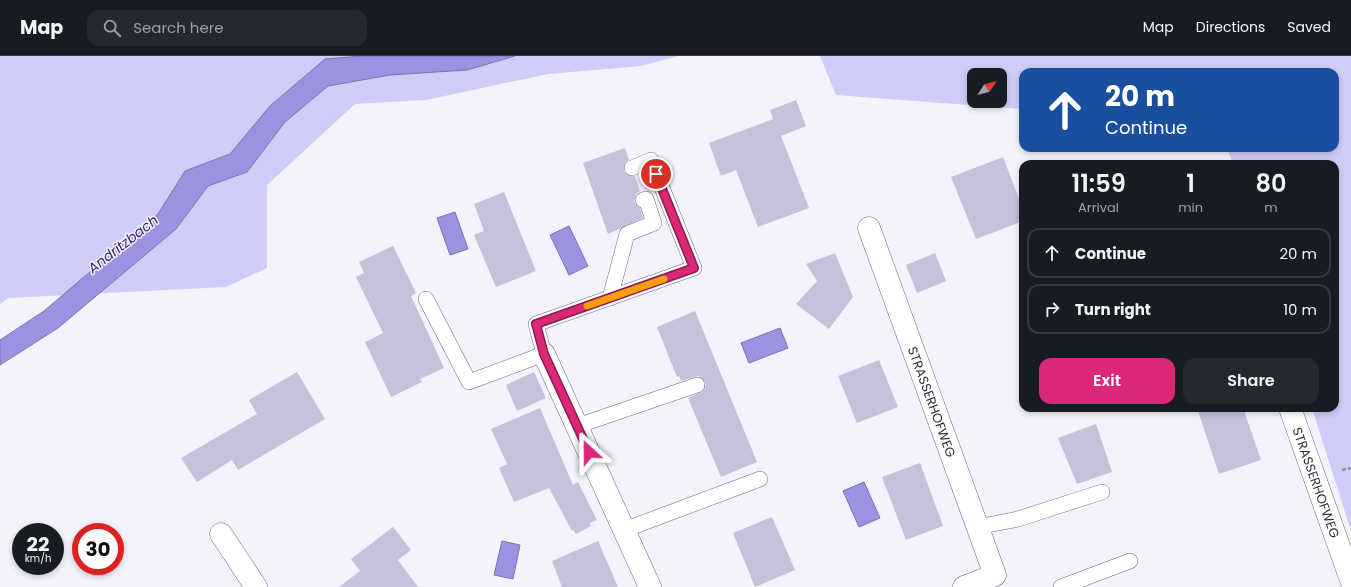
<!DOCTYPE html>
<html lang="en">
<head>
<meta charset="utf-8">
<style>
  :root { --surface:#171b24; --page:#242831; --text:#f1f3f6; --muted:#9ea1a6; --line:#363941; --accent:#db2777 }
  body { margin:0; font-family:Poppins,sans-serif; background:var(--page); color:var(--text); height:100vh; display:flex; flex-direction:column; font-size:15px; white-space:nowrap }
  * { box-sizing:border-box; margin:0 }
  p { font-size:13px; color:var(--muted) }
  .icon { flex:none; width:22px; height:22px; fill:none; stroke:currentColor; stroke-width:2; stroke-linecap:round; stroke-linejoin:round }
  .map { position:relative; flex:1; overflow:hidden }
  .side { position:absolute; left:1019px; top:104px; width:320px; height:252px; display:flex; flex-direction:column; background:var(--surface); border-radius:12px; box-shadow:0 2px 6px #0003 }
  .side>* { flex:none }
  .top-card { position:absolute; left:1019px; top:12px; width:320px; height:84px; border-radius:12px; box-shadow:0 2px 6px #0003; background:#1a4fa0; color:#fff; overflow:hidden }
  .needle { width:26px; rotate:54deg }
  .controls { position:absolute; left:967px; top:12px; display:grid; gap:8px }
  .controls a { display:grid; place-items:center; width:40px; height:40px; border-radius:8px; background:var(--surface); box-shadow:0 2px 6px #0003; font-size:20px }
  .speed { position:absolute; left:12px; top:467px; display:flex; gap:8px; font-size:20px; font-weight:700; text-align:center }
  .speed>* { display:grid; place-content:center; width:52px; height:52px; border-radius:50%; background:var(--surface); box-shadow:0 2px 6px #0003; line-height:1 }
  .speed small { font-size:10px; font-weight:400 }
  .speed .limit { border:6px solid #d22; background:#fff; color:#111 }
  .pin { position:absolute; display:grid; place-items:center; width:34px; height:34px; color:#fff; margin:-17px; border:2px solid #fff; border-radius:50%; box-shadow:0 1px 4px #0007 }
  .me { position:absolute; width:44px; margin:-22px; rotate:336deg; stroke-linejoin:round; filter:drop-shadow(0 0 3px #0008) }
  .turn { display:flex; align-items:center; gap:14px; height:84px; padding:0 20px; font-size:18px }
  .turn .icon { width:52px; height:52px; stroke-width:2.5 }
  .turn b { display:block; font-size:28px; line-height:34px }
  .eta { display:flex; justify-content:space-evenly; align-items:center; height:68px; text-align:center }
  .eta b { font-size:24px; font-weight:600; line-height:28px }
  .action { display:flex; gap:8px; margin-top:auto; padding:8px 20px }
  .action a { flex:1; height:46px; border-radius:12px; background:var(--accent); color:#fff; font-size:16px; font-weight:600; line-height:46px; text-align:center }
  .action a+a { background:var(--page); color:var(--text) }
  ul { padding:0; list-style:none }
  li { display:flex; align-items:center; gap:12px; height:50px; margin:0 8px 6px; padding:0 12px; border:2px solid var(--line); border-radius:12px }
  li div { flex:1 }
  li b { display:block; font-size:15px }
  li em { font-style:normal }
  header { display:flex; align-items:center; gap:24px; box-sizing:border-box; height:56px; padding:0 20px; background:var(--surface); border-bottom:1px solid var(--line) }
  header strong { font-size:19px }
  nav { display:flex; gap:22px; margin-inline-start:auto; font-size:14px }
  .search { width:280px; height:36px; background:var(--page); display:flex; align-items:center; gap:10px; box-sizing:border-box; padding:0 14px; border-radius:12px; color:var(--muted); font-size:15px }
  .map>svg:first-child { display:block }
  .green { fill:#d0ccf8; fill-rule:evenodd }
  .water { fill:#9c92e2; stroke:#7b74af }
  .building { fill:#c4c2da }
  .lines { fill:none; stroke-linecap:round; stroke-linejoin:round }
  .service-casing { stroke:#6b697f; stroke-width:16 }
  .minor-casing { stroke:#6b697f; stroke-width:23 }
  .path { stroke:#908f99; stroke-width:2.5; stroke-dasharray:4 2; stroke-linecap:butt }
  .service { stroke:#fff; stroke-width:15 }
  .minor { stroke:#fff; stroke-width:22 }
  .route-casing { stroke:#8e194d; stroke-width:10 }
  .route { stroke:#db2777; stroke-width:7 }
  .slow { stroke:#f59e0b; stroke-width:7 }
  .labels { text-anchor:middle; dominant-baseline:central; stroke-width:3; stroke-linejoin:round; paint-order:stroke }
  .street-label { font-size:13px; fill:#2e2d37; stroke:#f3f2fd }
  .water-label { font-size:14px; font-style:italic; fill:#371d79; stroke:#f3f2fd }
</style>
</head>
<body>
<header>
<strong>Map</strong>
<div class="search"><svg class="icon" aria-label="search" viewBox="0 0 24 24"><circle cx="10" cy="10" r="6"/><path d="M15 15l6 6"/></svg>Search here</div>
<nav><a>Map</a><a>Directions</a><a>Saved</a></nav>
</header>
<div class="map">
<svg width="1351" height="531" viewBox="0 0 1351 531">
  <rect width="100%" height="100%" fill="#f3f2fd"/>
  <!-- green -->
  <g class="green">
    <polygon points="0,0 678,0 641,10 548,18 426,44 355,48 267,129 267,212 226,231 8,242 0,248"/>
    <path d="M820,0H1351V475L1312,352H1335V108H1233L1227,92H1335V16H1023V53L836,39ZM974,19H1000V45H974Z"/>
  </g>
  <!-- water -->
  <g class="water">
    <polygon points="362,0 515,0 467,14 390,19 328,30 285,66 247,116 208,130 176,173 58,272 0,309 0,284 44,255 158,158 185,115 230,98 270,50 325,3"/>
    <polygon points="455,156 468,193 450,199 437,162"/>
    <polygon points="569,170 588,210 569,219 550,179"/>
    <polygon points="780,272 788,292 749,307 741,287"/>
    <polygon points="864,426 880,462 859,471 843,435"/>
    <polygon points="502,485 520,489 513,523 494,519"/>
  </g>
  <!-- building -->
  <g class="building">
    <polygon points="796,44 806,70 781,80 809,152 758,171 736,114 721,120 709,87 773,63 770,54"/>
    <polygon points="625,92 629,104 625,107 624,115 627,119 635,120 640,135 636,138 634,146 640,152 643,162 608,178 583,107"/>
    <polygon points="1003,101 1023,153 1023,165 976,183 951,121"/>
    <polygon points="504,136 536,215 496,231 474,179 484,175 474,148"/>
    <polygon points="393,190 416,237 411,240 444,312 420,323 422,326 391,341 365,286 383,277 356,221 364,217 359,206"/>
    <polygon points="835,197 853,241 829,273 796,248 817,225 806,208"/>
    <polygon points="935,197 946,225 917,237 906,209"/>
    <polygon points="695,255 757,406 721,421 688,342 703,335 706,330 705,326 698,320 681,325 679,320 677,321 657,271"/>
    <polygon points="879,304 898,351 857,367 838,320"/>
    <polygon points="297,316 325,363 238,414 232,404 197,426 181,402 257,358 249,344"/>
    <polygon points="534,316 546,342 517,355 506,329"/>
    <polygon points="540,352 573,429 578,426 597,464 590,467 591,470 576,478 573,474 572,475 549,432 514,446 499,412 507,408 491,373"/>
    <polygon points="1197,352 1243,352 1261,404 1219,418"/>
    <polygon points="1096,368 1112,416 1077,428 1058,382"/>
    <polygon points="920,407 943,470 906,484 882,421"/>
    <polygon points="772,461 795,514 755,531 733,477"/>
    <polygon points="393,471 411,494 398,504 418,531 339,531 360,515 351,503"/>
    <polygon points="598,485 618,531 562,531 552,505"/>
  </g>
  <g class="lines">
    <!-- service casing -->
    <g class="service-casing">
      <g id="service">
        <polyline points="610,242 627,178 654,167 646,143 643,144"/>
        <polyline points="426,243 469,326 544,298 536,268 694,212 651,104 632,112"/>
        <polyline points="577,370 697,329"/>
        <polyline points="977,471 1018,463 1102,436"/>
        <polyline points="624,474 760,423"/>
        <polyline points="1061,531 1130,505"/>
      </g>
    </g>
    <!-- minor casing -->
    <g class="minor-casing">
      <g id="minor">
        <path id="s1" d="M869,172L995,519L964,531"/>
        <polyline points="544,298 650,531"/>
        <path id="s2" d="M1290,352L1351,524"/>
        <polyline points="221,478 256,531"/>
      </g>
    </g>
    <!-- path -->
    <polyline class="path" points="1342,414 1351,412"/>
    <!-- service -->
    <use href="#service" class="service"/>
    <!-- minor -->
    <use href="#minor" class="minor"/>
  </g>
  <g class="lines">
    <!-- route casing -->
    <g class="route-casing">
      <polyline id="route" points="589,396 544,298 536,268 694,212 656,118"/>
    </g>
    <!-- route -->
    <use href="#route" class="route"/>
    <!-- slow -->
    <polyline class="slow" points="587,250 664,223"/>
  </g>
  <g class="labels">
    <!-- street labels -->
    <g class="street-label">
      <text stroke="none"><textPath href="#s1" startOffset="185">STRASSERHOFWEG</textPath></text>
      <text stroke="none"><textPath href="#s2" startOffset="79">STRASSERHOFWEG</textPath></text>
    </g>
    <!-- water labels -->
    <g class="water-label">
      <text transform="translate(123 188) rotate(-38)">Andritzbach</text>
    </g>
  </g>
</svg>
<div class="controls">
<a><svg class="needle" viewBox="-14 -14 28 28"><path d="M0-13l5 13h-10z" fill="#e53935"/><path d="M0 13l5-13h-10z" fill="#9ea1a6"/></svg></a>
</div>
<div class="speed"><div>22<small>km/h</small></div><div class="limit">30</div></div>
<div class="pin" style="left:656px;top:118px;background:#d93025"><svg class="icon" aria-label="arrive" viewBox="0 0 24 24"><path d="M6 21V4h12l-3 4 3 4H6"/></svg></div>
<svg class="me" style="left:589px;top:396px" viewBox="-20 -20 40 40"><path d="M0-17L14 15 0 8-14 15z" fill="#db2777" stroke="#fff" stroke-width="4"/></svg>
<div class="top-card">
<div class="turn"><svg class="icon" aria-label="ahead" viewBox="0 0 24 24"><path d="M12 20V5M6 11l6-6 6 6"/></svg><div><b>20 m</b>Continue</div></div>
</div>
<section class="side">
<div class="eta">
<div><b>11:59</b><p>Arrival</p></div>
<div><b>1</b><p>min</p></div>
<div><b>80</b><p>m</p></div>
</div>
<ul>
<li><svg class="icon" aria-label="ahead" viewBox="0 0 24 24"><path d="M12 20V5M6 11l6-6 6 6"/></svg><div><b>Continue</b></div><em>20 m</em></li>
<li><svg class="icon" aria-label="right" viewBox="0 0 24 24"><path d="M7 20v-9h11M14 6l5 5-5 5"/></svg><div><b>Turn right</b></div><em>10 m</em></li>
</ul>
<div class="action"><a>Exit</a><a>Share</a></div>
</section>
</div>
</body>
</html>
